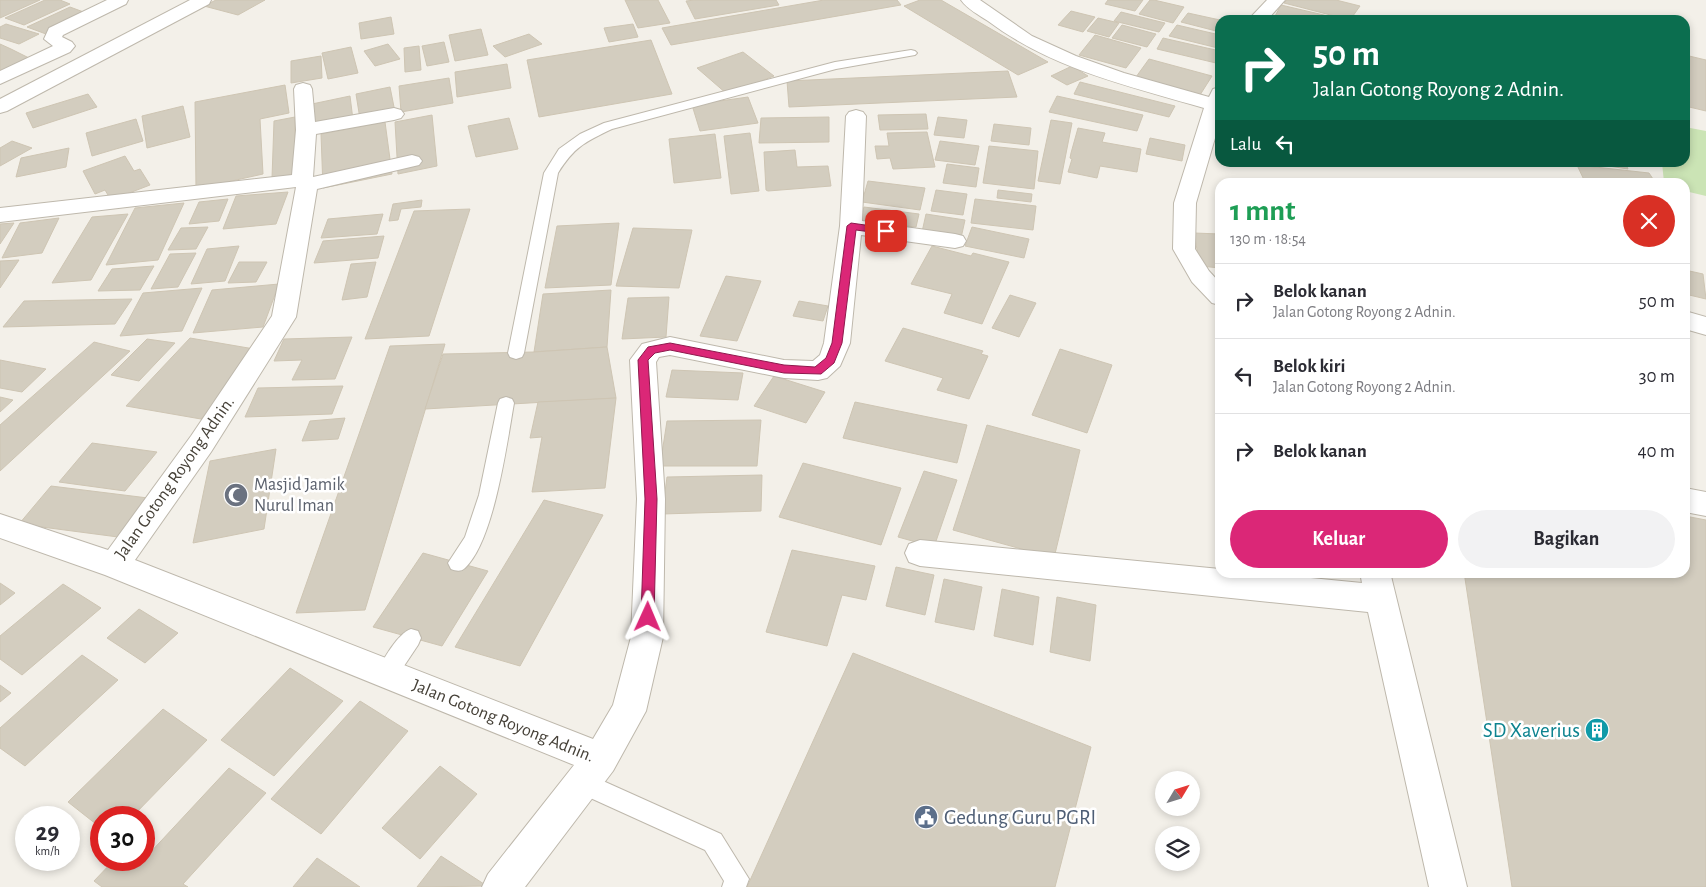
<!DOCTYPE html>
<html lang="id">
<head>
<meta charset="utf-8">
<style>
  :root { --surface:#fff; --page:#f2f2f3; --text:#2b2b33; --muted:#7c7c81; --line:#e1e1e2; --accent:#db2777 }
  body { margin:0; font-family:"Alegreya Sans",sans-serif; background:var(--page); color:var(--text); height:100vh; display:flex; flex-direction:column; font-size:19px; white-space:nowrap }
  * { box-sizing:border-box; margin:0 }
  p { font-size:16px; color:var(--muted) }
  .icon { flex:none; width:28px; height:28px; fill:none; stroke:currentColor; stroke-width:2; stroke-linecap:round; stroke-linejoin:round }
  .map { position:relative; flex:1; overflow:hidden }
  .panel { position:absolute; left:1215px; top:178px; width:475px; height:400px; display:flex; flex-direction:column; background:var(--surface); border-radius:15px; box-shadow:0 2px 8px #0003 }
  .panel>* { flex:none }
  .banner { position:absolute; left:1215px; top:15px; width:475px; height:152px; border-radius:15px; box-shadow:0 2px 8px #0003; background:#0b6e4f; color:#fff; overflow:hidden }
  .needle { width:32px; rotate:52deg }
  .controls { position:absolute; left:1155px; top:771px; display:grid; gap:10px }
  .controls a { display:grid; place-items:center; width:45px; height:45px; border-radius:50%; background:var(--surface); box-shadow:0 2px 8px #0003; font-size:25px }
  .speed { position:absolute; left:15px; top:806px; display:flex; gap:10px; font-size:25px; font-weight:700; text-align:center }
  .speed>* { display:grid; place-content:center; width:65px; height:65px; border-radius:50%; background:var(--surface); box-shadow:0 2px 8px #0003; line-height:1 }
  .speed small { font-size:12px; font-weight:400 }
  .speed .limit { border:8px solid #d22; background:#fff; color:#111 }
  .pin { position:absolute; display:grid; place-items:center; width:42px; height:42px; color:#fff; margin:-21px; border-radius:10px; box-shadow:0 2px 8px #0006 }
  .me { position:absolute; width:55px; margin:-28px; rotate:1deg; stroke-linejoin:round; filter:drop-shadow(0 0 4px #0008) }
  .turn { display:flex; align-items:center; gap:18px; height:105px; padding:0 15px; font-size:22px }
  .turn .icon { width:65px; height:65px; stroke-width:2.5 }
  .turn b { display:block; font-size:35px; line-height:42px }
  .then { display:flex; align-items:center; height:48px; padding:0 15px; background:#0003; gap:10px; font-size:19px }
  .round { display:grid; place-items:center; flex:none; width:52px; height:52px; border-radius:26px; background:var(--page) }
  .head { display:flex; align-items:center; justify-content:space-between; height:85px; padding:0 15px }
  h1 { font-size:30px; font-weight:700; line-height:38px; color:#1e9e55 }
  .action { display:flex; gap:10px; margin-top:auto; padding:10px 15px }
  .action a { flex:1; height:58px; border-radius:30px; background:var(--accent); color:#fff; font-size:20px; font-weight:700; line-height:58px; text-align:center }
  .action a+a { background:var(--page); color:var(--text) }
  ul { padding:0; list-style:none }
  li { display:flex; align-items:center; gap:15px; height:75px; padding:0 15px; border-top:1px solid var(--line) }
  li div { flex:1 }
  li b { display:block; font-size:19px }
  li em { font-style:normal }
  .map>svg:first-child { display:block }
  .green { fill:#cbe4b5 }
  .building { fill:#d3cdbf; stroke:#cec5b3 }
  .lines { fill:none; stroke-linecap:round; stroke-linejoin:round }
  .service-casing { stroke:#beb8ac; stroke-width:2 }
  .minor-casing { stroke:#beb8ac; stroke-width:2 }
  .service { fill:#fff; fill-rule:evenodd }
  .minor { fill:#fff; fill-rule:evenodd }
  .route { fill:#db2777; stroke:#8e194d }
  .labels { text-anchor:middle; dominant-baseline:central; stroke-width:5; stroke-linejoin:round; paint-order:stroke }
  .street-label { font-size:18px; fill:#464138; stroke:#fff }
  .worship-label { font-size:18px; fill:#5b616d; stroke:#fff; text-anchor:start }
  .near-culture-label { font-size:21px; fill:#0d838f; stroke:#fff; text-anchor:end }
  .near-service-label { font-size:21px; fill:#4e5e75; stroke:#fff; text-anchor:start }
</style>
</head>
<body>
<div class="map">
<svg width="1706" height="887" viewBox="0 0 1706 887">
  <rect width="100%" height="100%" fill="#f3f0e9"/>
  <!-- green -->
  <polygon class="green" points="1685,127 1706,131 1706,196 1685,191 1685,182 1664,182 1662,163 1685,162"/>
  <!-- building -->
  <g class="building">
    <polygon points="0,0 40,0 0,18"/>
    <polygon points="45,0 60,0 70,4 24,25 5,18"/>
    <polygon points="216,0 265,0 238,15 204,6"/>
    <polygon points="625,0 658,0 670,23 638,28"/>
    <polygon points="695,0 776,0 779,5 695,19 686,1"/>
    <polygon points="824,0 897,0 901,5 671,45 662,28"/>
    <polygon points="920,0 941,0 1048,62 1018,75 904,6"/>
    <polygon points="1108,0 1143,0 1135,11 1105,4"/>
    <polygon points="1150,0 1154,0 1184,7 1173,23 1139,14"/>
    <polygon points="1287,0 1336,0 1360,6 1350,20 1284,3"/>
    <polygon points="1281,5 1345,20 1281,20 1274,18"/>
    <polygon points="70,7 89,14 46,34 27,27"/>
    <polygon points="1071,11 1095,17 1083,32 1058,25"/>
    <polygon points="1121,12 1165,23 1159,32 1114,21"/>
    <polygon points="1188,13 1220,20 1220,32 1181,22"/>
    <polygon points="391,17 394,34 361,39 359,23"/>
    <polygon points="1098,18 1119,23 1109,37 1087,31"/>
    <polygon points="6,24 39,34 19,44 0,38 0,27"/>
    <polygon points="633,24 638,37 609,42 604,28"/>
    <polygon points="1122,25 1156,34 1147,47 1112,38"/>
    <polygon points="1177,25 1220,35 1220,46 1218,48 1169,36"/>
    <polygon points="481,29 488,55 455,61 449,35"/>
    <polygon points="529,34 542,44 505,57 493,46"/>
    <polygon points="1095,35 1141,48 1126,68 1079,55"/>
    <polygon points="1163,38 1220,51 1220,55 1216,63 1157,49"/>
    <polygon points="651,40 672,94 539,117 527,60"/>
    <polygon points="444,42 449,62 427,66 422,46"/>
    <polygon points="0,44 11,49 33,60 0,74"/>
    <polygon points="388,44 400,59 375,66 364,51"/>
    <polygon points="419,46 421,70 405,72 404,48"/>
    <polygon points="351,47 358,73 328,79 322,53"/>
    <polygon points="743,52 774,76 727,94 697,68"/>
    <polygon points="1685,55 1706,60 1706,111 1685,106"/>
    <polygon points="321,56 322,78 291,83 291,61"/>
    <polygon points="1149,59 1212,76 1200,95 1136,77"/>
    <polygon points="507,64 511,88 457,97 455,72"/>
    <polygon points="1072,66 1088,76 1067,85 1051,76"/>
    <polygon points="1008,71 1017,97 789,107 787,81"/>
    <polygon points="449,78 453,103 401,112 399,86"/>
    <polygon points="1080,82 1175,106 1169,117 1074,94"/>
    <polygon points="285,85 289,113 260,119 263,174 196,189 195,102"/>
    <polygon points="390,87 395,112 360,119 356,94"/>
    <polygon points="88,94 97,107 33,128 26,113"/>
    <polygon points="350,96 353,120 315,128 312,104"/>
    <polygon points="1057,96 1143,115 1137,131 1049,112"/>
    <polygon points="748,97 758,123 700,131 692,105"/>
    <polygon points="183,106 190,137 147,148 142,116"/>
    <polygon points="926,114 928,129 880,130 878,115"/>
    <polygon points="432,115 437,166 398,174 395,122"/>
    <polygon points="295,117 295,174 272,178 274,121"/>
    <polygon points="829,117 829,142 759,143 761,118"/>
    <polygon points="938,117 967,120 964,138 934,135"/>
    <polygon points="509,118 518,149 476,157 468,126"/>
    <polygon points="136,119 143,141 92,156 86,133"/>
    <polygon points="1051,120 1072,123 1060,184 1038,181"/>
    <polygon points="385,122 392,174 323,188 321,134"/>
    <polygon points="994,124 1031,128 1029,145 991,141"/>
    <polygon points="1078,128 1105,133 1102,142 1141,149 1137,172 1100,166 1097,178 1068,172 1072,159 1070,158 1071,153"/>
    <polygon points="927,132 935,167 893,169 890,158 877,159 875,146 889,146 887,133"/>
    <polygon points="750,133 759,191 731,194 724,136"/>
    <polygon points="715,134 721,178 674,183 669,139"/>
    <polygon points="1150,138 1185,145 1182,161 1146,154"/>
    <polygon points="12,141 32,148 0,166 0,148"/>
    <polygon points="940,141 979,146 975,165 935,160"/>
    <polygon points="989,146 1038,151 1034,189 983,183"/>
    <polygon points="69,148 66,167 16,177 21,158"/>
    <polygon points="795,150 797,167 828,166 831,186 768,191 766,190 764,152"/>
    <polygon points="125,156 134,171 140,169 150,185 111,200 105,190 95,194 83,171"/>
    <polygon points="1625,162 1628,169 1583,162"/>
    <polygon points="947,164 979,168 976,187 943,183"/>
    <polygon points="1577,165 1649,173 1655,182 1585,182"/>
    <polygon points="868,181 925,188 920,210 862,202"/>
    <polygon points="936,190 967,194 963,215 931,211"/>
    <polygon points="998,190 1032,194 1031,202 997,198"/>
    <polygon points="288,192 276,224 223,229 236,196"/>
    <polygon points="228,199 219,221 189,224 199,202"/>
    <polygon points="975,199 1036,206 1033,230 971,223"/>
    <polygon points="422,200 421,207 401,209 398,220 389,221 393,204"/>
    <polygon points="184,203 158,260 106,265 135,208"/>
    <polygon points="864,207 919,214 916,227 860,221"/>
    <polygon points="470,209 429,336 365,339 414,211"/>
    <polygon points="128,214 91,280 52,283 92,217"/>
    <polygon points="383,214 377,234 321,238 328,219"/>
    <polygon points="926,214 965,220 961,238 922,232"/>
    <polygon points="59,218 42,253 2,258 20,223"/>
    <polygon points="14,223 0,244 0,224"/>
    <polygon points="619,223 611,285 545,288 557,226"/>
    <polygon points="208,227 196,249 168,250 181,228"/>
    <polygon points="972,227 1029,239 1024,258 965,246"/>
    <polygon points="633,228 692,230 679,288 616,286"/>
    <polygon points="1194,233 1220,234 1220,268 1200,266"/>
    <polygon points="384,236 378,258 314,263 323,241"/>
    <polygon points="239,246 225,281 191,284 207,249"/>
    <polygon points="932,246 971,256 973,253 1009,262 982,324 944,313 952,294 911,284"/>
    <polygon points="196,253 178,287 151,289 170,254"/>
    <polygon points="19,260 0,288 0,261"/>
    <polygon points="239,262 267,262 256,282 228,283"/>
    <polygon points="376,262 367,297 342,300 351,264"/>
    <polygon points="154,266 140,290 98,291 112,269"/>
    <polygon points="1685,270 1703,274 1706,299 1685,294"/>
    <polygon points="726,276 761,281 737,341 700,336"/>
    <polygon points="279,284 263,327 193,333 212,290"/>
    <polygon points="202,288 182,331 120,336 143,293"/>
    <polygon points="611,290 607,347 534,352 543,294"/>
    <polygon points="1010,295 1036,303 1019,337 992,328"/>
    <polygon points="669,297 666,337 622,339 628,298"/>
    <polygon points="132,299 115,324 3,327 24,301"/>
    <polygon points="799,301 828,306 823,321 793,316"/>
    <polygon points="903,328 983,351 981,354 988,356 969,399 937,390 943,378 885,361"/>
    <polygon points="352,337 335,379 292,380 302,360 274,361 284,339"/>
    <polygon points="190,338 260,350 201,419 126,406"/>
    <polygon points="147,339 175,343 139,381 111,375"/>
    <polygon points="94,342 130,351 0,471 0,425"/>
    <polygon points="445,344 365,610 296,613 390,346"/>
    <polygon points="607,347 616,398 425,409 443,354 534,352"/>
    <polygon points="1060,349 1112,365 1087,433 1032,415"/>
    <polygon points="0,360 46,369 22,392 0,388"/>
    <polygon points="672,370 743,373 738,400 666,397"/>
    <polygon points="774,376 825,392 806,423 754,406"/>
    <polygon points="343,386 332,414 245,417 258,388"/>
    <polygon points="0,397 13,400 0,412"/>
    <polygon points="616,398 605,488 532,492 542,437 530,438 538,402"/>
    <polygon points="855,402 967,425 957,463 843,438"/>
    <polygon points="345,418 338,439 302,441 310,421"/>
    <polygon points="761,420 757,466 660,466 667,421"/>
    <polygon points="987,425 1080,450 1054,558 953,530"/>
    <polygon points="92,443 157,452 125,491 59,482"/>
    <polygon points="276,449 264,529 193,543 210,461"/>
    <polygon points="803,463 901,488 881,545 779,517"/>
    <polygon points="924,471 957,480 934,547 898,537"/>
    <polygon points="762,475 761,511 662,514 667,477"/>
    <polygon points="51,486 148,498 118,537 19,524"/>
    <polygon points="544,500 603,515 520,666 455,647"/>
    <polygon points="1685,516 1706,520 1706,887 1512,887 1464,572 1685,572"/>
    <polygon points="792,550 875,566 866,600 842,595 827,646 766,632"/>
    <polygon points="423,553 488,571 442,646 373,627"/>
    <polygon points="896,567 934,575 925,615 886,606"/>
    <polygon points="944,579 982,587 974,630 935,622"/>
    <polygon points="0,583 15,593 0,605"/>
    <polygon points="63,584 101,608 22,675 0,659 0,636"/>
    <polygon points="1002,589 1039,597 1033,645 994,636"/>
    <polygon points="1057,597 1096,605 1090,661 1050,652"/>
    <polygon points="139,609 178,633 145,663 107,638"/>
    <polygon points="853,653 1091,747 1055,887 747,887"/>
    <polygon points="82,655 118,680 25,766 0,748 0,728"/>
    <polygon points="290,668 343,701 274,776 221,740"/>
    <polygon points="0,685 11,693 0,702"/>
    <polygon points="360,701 408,731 321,834 271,799"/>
    <polygon points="163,709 207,740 131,818 101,818 101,828 68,802"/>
    <polygon points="440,766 477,794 420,859 382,828"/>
    <polygon points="229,768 266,793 183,884 188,887 102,887 94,881 114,860 144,860 144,853 147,856"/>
    <polygon points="441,856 487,886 417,887"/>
    <polygon points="317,858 360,887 293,887"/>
  </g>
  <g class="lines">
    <!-- service casing -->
    <g class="service-casing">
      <g id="service">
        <path d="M911,50L915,51L917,53L915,55L836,69L612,129C585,142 574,147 558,173L524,353L522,357L516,359L510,357L508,353L544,173L559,149L580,134L604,123L835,62Z"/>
        <path d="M506,397L512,399L514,403C507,443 494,541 465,568C461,572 456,571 451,569L448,563L465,537L479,495L498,403L500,399Z"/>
        <path d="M411,629L418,631L421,638L418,645L394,681L387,684L380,681L376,674C382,661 398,633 411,629Z"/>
        <polygon points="583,772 721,834 749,879 746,887 722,887 724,881 705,850 575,791 572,783 575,775"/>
      </g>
    </g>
    <!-- minor casing -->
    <g class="minor-casing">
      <g id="minor">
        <polygon points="107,0 128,0 126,4 63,35 62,37 72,42 75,46 70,52 0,84 0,71 53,46 44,39 49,28"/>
        <polygon points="190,0 211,0 209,4 7,111 0,113 0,99"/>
        <path d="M961,0H980L1032,36L1076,56L1124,73L1209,97L1213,89L1220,87V121L1196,203L1195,249L1209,271L1220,283V305L1212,303L1192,282L1173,249L1174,203L1204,108C1129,86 1052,69 988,21C979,15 967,9 961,0Z"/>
        <polygon points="1267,0 1285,0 1267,20 1248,20"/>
        <polygon points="303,83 310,85 312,89 315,122 394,108 401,110 404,114 401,118 394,120 316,134 313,177 412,155 419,157 422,161 419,165 317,189 296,317 211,452 135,560 593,739 613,705 631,637 637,499 630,360 642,344 670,337 784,360 813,361 820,355 824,343 840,226 846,116 849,112 856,110 863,112 866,116 862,221 955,234 963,236 966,241 963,246 955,248 861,235 850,343 840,366 827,378 818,380 784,378 670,355 659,357 656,362 665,499 663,637 646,711 613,771 525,887 482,887 488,874 574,765 105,575 0,538 0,514 108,550 191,436 272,316 296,187 0,222 0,208 292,175 296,130 294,89 296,85"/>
        <polygon points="1685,311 1706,317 1706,335 1685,329"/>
        <polygon points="1685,488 1706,492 1706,516 1685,512"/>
        <polygon points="920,540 1220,569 1220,572 1251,572 1362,583 1360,572 1390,572 1467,887 1429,887 1368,612 920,566 909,562 905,553 909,544"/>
      </g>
    </g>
    <!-- service -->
    <use href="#service" class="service"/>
    <!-- minor -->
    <use href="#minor" class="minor"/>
  </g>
  <!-- route -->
  <polygon class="route" points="851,223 886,228 891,231 886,234 856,230 842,343 834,363 821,374 784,373 670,350 655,353 648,360 657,499 654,617 653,621 648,623 643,621 641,617 645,499 638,360 648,347 670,343 784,365 815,367 826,358 832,343 847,226"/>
  <!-- icons -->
  <defs>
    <g id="mosque-disc" transform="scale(1.25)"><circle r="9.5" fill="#6b7280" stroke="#fff"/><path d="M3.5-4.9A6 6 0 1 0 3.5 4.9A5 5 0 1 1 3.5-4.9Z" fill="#fff"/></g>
    <g id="building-disc" transform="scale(1.25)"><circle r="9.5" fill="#0f9aa8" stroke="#fff"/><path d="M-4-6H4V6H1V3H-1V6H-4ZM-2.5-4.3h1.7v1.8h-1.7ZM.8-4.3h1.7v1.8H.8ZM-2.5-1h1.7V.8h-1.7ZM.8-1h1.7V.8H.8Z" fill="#fff"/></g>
    <g id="civic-disc" transform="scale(1.25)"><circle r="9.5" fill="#5c6f8a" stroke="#fff"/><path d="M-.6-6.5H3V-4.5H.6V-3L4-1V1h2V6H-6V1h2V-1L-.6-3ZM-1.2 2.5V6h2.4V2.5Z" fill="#fff"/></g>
  </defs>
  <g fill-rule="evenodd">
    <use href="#mosque-disc" x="236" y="495"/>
    <use href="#building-disc" x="1597" y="730"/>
    <use href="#civic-disc" x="926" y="817"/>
  </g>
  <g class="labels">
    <!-- street labels -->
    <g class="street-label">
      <text transform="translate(175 478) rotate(-55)">Jalan Gotong Royong Adnin.</text>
      <text transform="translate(503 721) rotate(22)">Jalan Gotong Royong Adnin.</text>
    </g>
    <!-- worship labels -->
    <g class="worship-label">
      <text x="254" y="485">Masjid Jamik<tspan x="254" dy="21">Nurul Iman</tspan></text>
    </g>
    <!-- near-culture labels -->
    <g class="near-culture-label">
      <text x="1580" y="730">SD Xaverius</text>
    </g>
    <!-- near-service labels -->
    <g class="near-service-label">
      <text x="944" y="817">Gedung Guru PGRI</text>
    </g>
  </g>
</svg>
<div class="controls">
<a><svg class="needle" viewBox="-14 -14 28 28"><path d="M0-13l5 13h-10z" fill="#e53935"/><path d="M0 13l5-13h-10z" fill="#7c7c81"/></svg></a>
<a><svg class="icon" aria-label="layers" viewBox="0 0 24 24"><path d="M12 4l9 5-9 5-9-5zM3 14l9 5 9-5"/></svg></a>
</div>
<div class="speed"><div>29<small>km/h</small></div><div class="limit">30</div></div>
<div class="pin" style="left:886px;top:231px;background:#d93025"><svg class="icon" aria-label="arrive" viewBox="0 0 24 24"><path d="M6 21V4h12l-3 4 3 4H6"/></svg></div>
<svg class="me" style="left:648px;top:617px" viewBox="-20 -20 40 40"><path d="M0-17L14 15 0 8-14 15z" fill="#db2777" stroke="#fff" stroke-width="4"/></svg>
<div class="banner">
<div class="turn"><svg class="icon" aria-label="right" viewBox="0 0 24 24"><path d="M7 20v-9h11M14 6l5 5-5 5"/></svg><div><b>50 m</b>Jalan Gotong Royong 2 Adnin.</div></div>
<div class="then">Lalu<svg class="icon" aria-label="left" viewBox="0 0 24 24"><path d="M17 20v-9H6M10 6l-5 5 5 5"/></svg></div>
</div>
<section class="panel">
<div class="head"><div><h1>1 mnt</h1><p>130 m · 18:54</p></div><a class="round" style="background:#d93025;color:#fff"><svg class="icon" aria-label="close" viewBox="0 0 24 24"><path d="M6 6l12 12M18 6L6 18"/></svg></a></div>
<ul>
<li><svg class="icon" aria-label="right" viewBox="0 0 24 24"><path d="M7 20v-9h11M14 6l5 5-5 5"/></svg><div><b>Belok kanan</b><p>Jalan Gotong Royong 2 Adnin.</p></div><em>50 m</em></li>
<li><svg class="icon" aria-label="left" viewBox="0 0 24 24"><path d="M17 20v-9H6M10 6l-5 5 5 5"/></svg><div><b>Belok kiri</b><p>Jalan Gotong Royong 2 Adnin.</p></div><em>30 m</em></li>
<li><svg class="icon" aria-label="right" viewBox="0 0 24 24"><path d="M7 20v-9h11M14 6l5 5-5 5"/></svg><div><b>Belok kanan</b></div><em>40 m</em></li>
</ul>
<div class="action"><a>Keluar</a><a>Bagikan</a></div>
</section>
</div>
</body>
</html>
